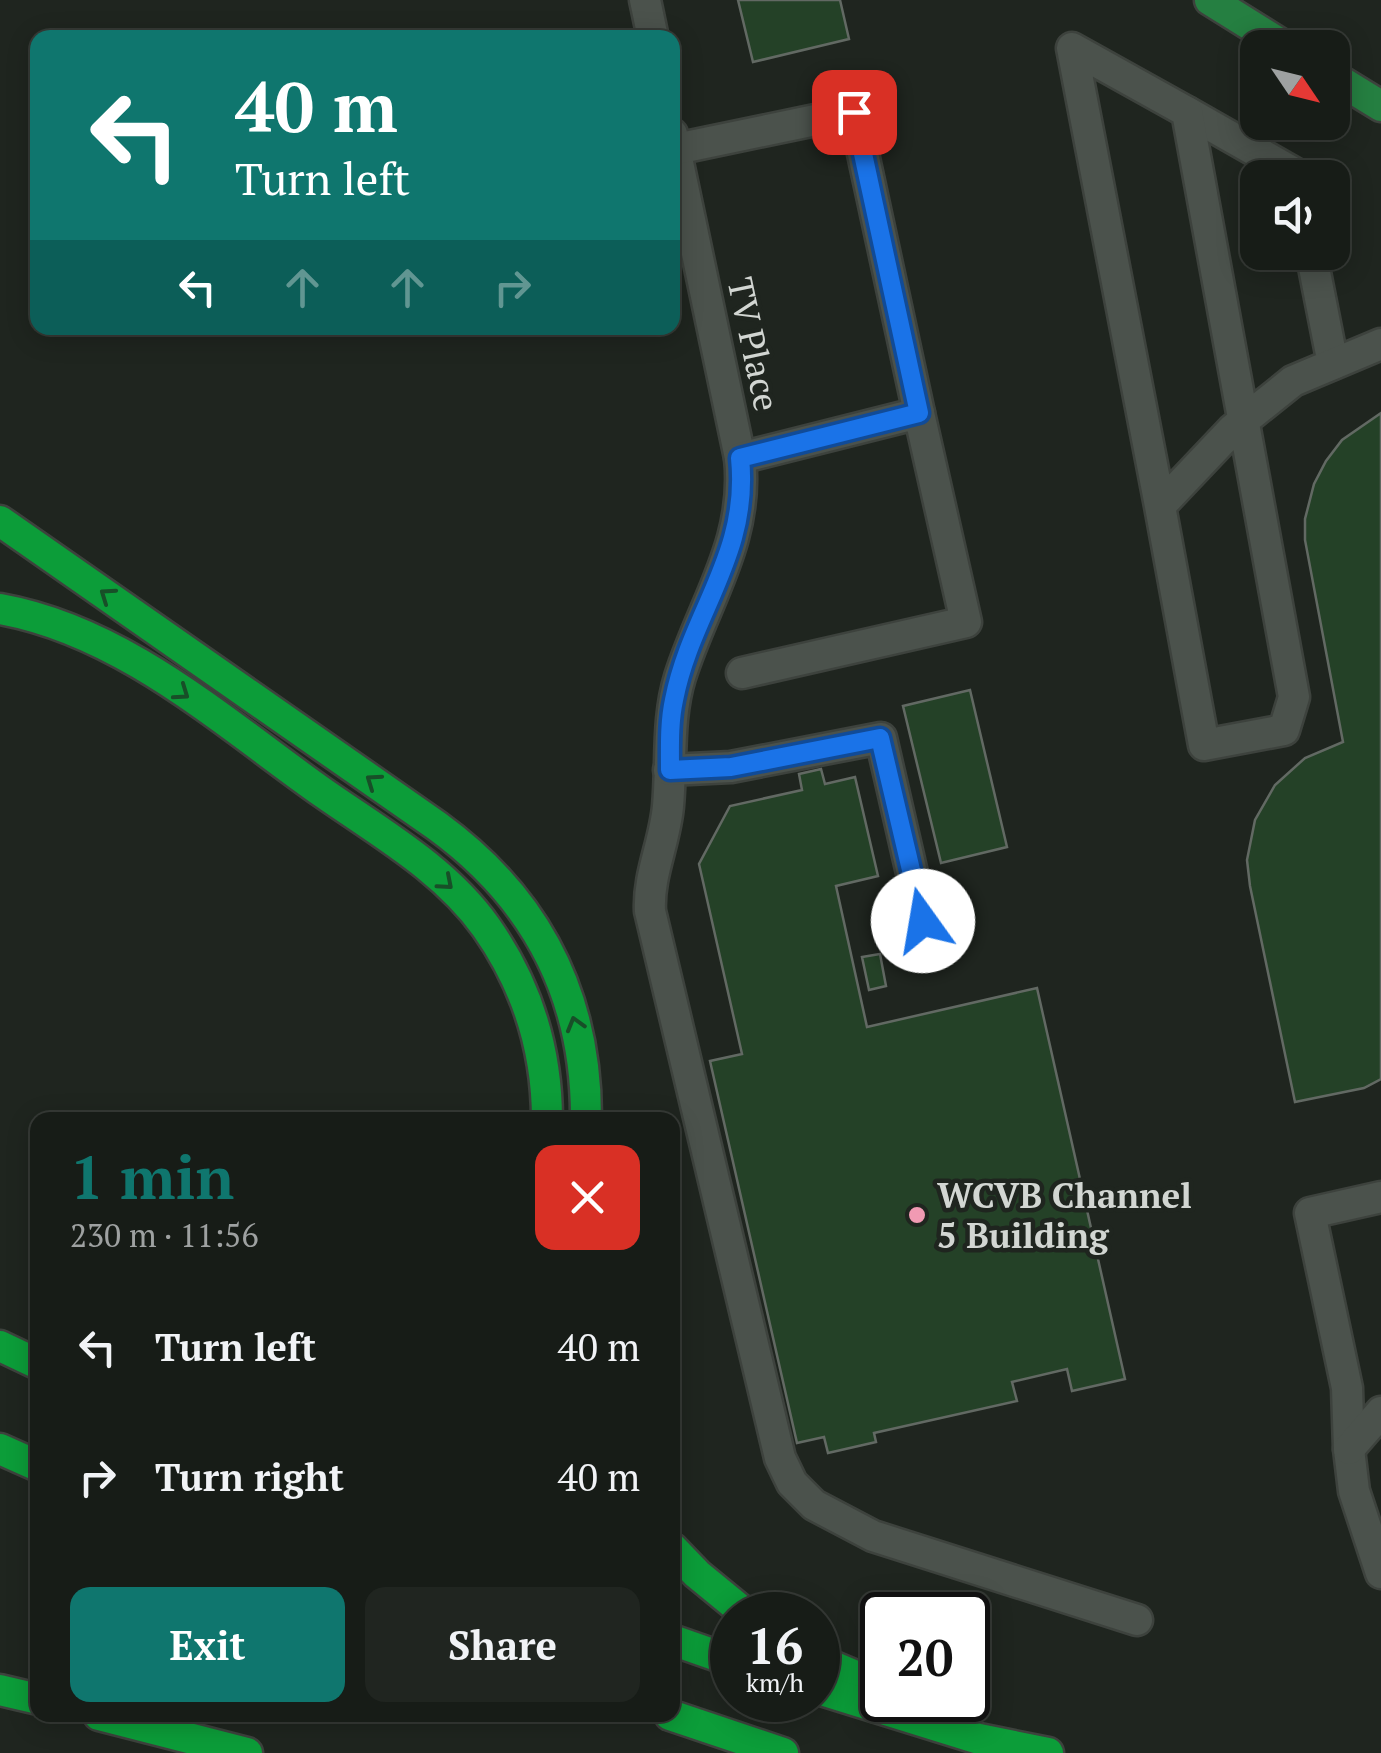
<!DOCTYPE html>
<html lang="en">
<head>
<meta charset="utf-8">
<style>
  :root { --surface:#171c17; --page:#202520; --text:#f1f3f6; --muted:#9ea1a1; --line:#363a36; --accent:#0f766e }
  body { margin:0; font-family:"PT Serif",serif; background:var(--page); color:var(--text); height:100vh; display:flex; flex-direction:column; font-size:38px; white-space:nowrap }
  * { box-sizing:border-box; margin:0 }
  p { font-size:32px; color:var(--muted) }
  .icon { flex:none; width:55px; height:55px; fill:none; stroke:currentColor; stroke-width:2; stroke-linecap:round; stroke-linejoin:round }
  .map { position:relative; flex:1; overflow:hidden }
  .drawer { position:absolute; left:30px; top:1112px; width:650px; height:610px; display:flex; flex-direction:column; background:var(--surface); border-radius:20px; box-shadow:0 5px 25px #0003,0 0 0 2px var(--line) }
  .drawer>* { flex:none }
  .guide { position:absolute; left:30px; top:30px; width:650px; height:305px; border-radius:20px; box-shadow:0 5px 25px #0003,0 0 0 2px var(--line); background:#0f766e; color:#fff; overflow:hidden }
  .needle { width:65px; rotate:125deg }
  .buttons { position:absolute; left:1240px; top:30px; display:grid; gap:20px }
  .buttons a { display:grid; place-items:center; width:110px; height:110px; border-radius:20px; background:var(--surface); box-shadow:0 5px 25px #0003,0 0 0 2px var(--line); font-size:50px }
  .speed { position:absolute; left:710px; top:1592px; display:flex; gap:20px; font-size:50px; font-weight:700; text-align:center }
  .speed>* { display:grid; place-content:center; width:130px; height:130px; border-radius:50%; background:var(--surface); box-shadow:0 5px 25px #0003,0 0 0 2px var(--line); line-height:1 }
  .speed small { font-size:25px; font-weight:400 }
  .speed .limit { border:5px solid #111; border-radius:15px; background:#fff; color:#111 }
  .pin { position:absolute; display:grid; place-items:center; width:85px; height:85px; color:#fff; margin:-42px; border-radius:20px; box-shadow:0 5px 15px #0006 }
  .me { position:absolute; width:110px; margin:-55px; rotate:347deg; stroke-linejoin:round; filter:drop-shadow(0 0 8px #0008) }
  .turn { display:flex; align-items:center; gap:35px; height:210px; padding:0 40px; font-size:45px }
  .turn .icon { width:130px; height:130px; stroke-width:2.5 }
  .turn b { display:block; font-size:70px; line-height:85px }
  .lanes { display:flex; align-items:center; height:95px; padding:0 40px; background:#0003; justify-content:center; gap:50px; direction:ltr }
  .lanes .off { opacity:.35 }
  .round { display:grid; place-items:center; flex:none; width:105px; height:105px; border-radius:20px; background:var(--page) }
  .summary { display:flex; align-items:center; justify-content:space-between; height:170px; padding:0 40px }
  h1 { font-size:60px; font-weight:700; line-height:75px; color:var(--accent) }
  .primary-button { display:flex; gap:20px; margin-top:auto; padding:20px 40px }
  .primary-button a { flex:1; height:115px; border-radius:20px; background:var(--accent); color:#fff; font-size:40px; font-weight:700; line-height:115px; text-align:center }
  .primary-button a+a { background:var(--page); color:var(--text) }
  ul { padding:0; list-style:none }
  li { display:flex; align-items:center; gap:30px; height:130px; padding:0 40px }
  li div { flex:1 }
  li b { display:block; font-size:38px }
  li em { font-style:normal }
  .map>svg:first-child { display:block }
  .building { fill:#244127; stroke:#626963; stroke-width:2.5 }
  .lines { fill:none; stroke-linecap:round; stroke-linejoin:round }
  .minor-casing { stroke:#3d423d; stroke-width:35 }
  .major-casing { stroke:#3d423d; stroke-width:35 }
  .highway-casing { stroke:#3d423d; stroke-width:35 }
  .minor { stroke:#4b524c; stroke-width:30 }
  .major { stroke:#257f41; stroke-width:30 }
  .highway { stroke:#0c9d39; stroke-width:30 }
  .oneway { stroke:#184f28 }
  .route-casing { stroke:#114b97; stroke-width:25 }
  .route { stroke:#1a73e8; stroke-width:18 }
  .poi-dot { fill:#f19ab3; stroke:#1f251f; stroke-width:4 }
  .labels { text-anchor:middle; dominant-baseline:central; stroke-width:9; stroke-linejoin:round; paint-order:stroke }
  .street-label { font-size:35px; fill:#d2d6d2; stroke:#1f251f }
  .poi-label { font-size:35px; font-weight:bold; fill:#d2d6d2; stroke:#1f251f; text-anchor:start }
</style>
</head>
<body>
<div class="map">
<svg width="1381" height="1753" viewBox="0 0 1381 1753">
  <rect width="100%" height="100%" fill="#1f251f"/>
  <!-- building -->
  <g class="building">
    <polygon points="738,0 840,0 849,39 753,62"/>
    <polygon points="1381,413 1381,1079 1364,1088 1295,1102 1250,886 1247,860 1255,820 1275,785 1305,758 1343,742 1305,540 1305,519 1314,484 1326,461 1342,440"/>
    <polygon points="970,690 1007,847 941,863 903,706"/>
    <polygon points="821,769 825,784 855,777 878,876 836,886 867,1027 1037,988 1125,1379 1072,1391 1067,1369 1012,1382 1017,1401 874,1433 876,1442 828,1453 824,1437 797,1443 710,1061 742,1054 699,864 730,806 802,790 799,774"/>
    <polygon points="880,954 886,986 869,990 862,957"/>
  </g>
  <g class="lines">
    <!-- minor casing -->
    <g class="minor-casing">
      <g id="minor">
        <polyline points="645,0 653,38"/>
        <polyline points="1187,112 1296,174 1297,178"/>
        <path d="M672,134L740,458C749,541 704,601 680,677C667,719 672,763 668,806C665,842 648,875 650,911L780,1458L792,1483L814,1505L873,1536L1137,1620"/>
        <polyline points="676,149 854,112 919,413"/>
        <polyline points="1311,252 1333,364"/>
        <polyline points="740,458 919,413 966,622 742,673"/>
        <polyline points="1160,506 1072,48 1187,112 1294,697 1284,730 1204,745 1160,506 1232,430 1293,381 1381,344"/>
        <polyline points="669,770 731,767 881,738 923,921"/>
        <polyline points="1381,1197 1310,1213 1347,1388 1349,1449 1354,1491 1381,1573"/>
        <polyline points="1349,1449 1381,1412"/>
      </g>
    </g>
    <!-- major casing -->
    <g class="major-casing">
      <g id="major">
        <polyline points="1210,0 1287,48"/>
        <polyline points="1332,76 1381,106"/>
      </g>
    </g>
    <!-- highway casing -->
    <g class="highway-casing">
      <g id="highway">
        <path d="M0,521L437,826C537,899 587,996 586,1120"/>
        <path d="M0,609C123,631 223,722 322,792C379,832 445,869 486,927C527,985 547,1050 547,1120"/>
        <polyline points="0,1346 38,1364"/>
        <polyline points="0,1449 38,1466"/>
        <polyline points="672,1548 697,1574 747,1615"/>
        <polyline points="672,1640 732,1661"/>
        <polyline points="818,1660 882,1687"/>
        <polyline points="818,1689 979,1739 1048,1753"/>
        <polyline points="0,1690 38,1699"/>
        <polyline points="99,1715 247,1753"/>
        <polyline points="670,1715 783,1753"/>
      </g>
    </g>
    <!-- minor -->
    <use href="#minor" class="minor"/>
    <!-- major -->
    <use href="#major" class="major"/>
    <!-- highway -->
    <use href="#highway" class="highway"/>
  </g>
  <!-- one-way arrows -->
  <defs><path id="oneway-chevron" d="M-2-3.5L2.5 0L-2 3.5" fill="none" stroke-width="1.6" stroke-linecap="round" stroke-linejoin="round" transform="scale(2.5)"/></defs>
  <g class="oneway">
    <use href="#oneway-chevron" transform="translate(107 595) rotate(-145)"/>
    <use href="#oneway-chevron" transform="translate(182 693) rotate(35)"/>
    <use href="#oneway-chevron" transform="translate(373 781) rotate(-145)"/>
    <use href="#oneway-chevron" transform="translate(446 883) rotate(41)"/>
    <use href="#oneway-chevron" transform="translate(575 1024) rotate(-106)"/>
  </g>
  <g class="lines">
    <!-- route casing -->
    <g class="route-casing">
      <path id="route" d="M854,112L919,413L740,458C750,555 691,612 674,700C669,723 670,747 670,770L731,767L880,738L923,921"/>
    </g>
    <!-- route -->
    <use href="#route" class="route"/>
  </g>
  <!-- markers -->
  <circle class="poi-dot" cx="917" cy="1215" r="10"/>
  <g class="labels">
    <!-- street labels -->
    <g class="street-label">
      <text transform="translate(754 344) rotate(78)">TV Place</text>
    </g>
    <!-- poi labels -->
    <g class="poi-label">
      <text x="937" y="1195">WCVB Channel<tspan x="937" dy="40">5 Building</tspan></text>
    </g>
  </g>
</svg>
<div class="buttons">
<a><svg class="needle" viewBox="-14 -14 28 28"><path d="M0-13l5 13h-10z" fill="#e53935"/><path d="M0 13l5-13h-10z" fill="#9ea1a1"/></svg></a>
<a><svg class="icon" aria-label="sound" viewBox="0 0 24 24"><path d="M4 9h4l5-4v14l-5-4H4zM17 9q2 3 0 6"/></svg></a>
</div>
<div class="speed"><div>16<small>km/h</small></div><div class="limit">20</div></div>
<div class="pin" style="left:854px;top:112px;background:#d93025"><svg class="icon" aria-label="arrive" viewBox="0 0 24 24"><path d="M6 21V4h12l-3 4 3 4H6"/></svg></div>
<svg class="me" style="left:923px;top:921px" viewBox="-20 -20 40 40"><circle r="19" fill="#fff"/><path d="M0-13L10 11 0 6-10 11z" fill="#1a73e8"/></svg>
<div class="guide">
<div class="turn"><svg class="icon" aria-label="left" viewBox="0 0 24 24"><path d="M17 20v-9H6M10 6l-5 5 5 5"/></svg><div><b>40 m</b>Turn left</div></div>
<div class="lanes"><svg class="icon" aria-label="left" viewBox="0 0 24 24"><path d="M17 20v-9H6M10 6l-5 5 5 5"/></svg><svg class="icon off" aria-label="ahead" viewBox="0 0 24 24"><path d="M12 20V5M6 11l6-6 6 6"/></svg><svg class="icon off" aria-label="ahead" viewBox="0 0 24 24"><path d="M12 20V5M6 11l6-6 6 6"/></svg><svg class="icon off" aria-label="right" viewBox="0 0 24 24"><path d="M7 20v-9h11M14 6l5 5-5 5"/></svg></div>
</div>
<section class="drawer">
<div class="summary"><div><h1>1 min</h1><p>230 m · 11:56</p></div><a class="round" style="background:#d93025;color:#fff"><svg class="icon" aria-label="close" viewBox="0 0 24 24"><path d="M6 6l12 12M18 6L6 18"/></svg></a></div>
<ul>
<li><svg class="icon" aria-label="left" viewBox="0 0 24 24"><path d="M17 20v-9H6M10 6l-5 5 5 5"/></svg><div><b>Turn left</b></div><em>40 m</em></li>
<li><svg class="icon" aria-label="right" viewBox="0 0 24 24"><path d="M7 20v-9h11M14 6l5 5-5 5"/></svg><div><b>Turn right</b></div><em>40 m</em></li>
</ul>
<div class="primary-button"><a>Exit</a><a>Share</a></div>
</section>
</div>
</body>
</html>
